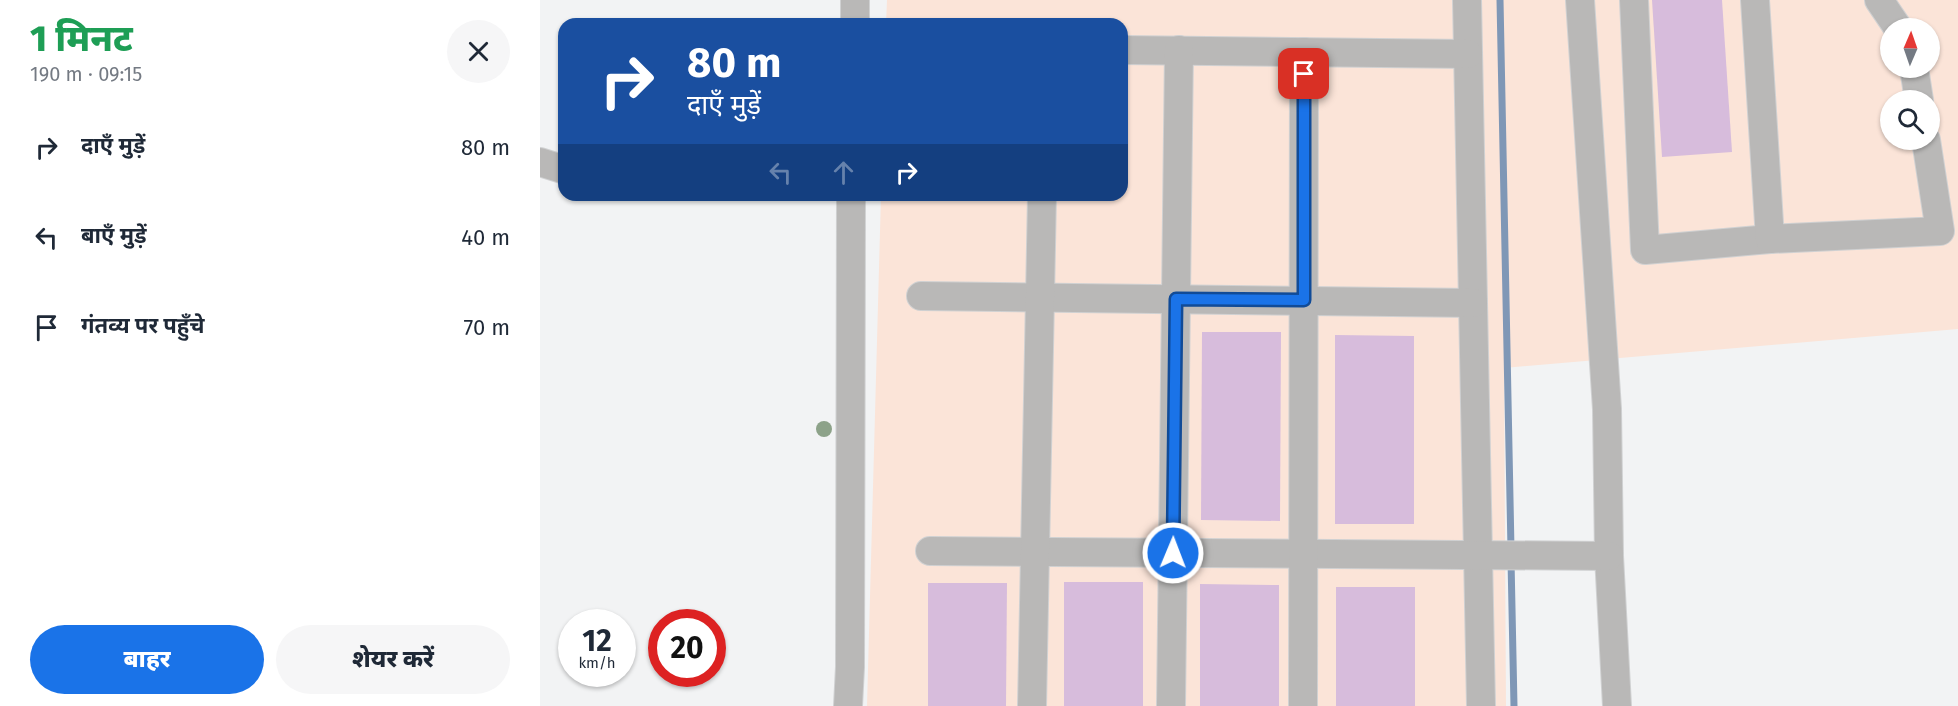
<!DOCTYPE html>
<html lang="hi">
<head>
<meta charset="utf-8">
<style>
  :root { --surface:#fff; --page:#f6f6f7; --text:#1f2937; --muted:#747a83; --accent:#1a73e8 }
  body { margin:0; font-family:"Fira Sans","Noto Sans Devanagari",sans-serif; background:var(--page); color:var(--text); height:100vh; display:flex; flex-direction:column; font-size:22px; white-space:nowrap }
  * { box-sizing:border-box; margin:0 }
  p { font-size:20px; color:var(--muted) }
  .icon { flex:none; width:33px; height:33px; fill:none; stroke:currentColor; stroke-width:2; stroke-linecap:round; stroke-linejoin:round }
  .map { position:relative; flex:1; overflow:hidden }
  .details { display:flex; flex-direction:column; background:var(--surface); width:540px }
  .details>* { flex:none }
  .guide { position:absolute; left:18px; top:18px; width:570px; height:183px; border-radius:18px; box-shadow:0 2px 4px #0004; background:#1a4fa0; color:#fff; overflow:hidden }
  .needle { width:39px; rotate:2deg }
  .buttons { position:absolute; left:1340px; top:18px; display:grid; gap:12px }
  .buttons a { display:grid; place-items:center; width:60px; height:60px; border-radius:50%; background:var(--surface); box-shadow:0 2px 4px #0004; font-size:30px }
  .speed { position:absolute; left:18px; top:609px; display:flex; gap:12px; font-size:30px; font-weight:700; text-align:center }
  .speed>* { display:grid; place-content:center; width:78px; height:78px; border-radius:50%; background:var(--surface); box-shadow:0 2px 4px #0004; line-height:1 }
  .speed small { font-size:15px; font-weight:400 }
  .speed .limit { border:9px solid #d22; background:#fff; color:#111 }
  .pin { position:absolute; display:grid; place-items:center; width:51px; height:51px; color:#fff; margin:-26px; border-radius:12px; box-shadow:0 3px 9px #0006 }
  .me { position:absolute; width:66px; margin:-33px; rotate:1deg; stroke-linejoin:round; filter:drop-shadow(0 0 4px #0008) }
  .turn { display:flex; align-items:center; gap:21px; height:126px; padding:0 30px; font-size:27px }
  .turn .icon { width:78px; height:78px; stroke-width:2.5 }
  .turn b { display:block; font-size:42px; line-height:51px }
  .lanes { display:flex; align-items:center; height:57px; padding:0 30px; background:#0003; justify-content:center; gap:30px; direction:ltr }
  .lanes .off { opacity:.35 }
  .round { display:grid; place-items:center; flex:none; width:63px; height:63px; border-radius:32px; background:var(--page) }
  .overview { display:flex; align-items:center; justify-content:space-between; height:102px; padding:0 30px }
  h1 { font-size:36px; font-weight:800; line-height:45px; color:#1e9e55 }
  .button { display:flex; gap:12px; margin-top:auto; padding:12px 30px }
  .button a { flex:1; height:69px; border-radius:36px; background:var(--accent); color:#fff; font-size:24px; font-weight:800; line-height:69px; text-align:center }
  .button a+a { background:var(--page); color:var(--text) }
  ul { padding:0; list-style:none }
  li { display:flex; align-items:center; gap:18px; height:90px; padding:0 30px }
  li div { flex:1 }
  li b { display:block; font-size:22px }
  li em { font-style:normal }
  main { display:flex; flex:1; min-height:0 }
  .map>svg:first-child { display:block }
  .industrial { fill:#fbe4d8; fill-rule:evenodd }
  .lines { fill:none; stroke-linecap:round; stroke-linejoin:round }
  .stream { stroke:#7f97b6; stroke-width:7 }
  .building { fill:#d7bcdc }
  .minor-casing { stroke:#d0d1d2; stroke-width:30 }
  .minor { stroke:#b9b8b7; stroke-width:28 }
  .tree { fill:#8da289 }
  .route-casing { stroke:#114b97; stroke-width:15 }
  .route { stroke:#1a73e8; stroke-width:10 }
</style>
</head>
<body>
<main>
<section class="details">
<div class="overview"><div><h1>1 मिनट</h1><p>190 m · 09:15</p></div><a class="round"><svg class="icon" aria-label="close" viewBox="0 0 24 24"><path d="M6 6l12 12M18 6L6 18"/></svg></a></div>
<ul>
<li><svg class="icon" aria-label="right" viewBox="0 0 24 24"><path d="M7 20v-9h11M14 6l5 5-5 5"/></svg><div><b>दाएँ मुड़ें</b></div><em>80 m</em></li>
<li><svg class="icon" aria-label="left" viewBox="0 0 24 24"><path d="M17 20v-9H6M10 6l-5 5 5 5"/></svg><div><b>बाएँ मुड़ें</b></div><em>40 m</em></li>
<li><svg class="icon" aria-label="arrive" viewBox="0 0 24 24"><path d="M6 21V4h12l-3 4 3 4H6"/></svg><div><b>गंतव्य पर पहुँचे</b></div><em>70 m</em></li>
</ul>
<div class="button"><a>बाहर</a><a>शेयर करें</a></div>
</section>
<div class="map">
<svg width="1418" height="706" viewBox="0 0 1418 706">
  <rect width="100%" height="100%" fill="#f2f3f4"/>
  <!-- industrial -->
  <path class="industrial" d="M347,0H1418V329L964,368L966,706H327L341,195H582V24H346ZM1350,28H1389V68H1350ZM1350,100H1389V140H1350Z"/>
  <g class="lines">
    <!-- stream -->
    <g class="stream">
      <polyline points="960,0 971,549"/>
      <polyline points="971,560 974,706"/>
    </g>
  </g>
  <!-- building -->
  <g class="building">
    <polygon points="1112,0 1182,0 1192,152 1122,157"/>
    <polygon points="662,332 741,332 740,521 661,520"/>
    <polygon points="795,335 874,336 874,524 795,524"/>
    <rect x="524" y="582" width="79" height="124"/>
    <polygon points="388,583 467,583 466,706 388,706"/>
    <polygon points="660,584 739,585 739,706 660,706"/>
    <rect x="796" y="587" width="79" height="119"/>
  </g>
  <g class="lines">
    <!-- minor casing -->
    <g class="minor-casing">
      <g id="minor">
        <polyline points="927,0 941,706"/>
        <polyline points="1040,0 1067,409 1069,556 1077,706"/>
        <polyline points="1094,0 1105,250 1230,239"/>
        <polyline points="1215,0 1230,239 1400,231 1386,140"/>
        <polyline points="1339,0 1358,28"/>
        <polyline points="315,24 315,0"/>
        <polyline points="582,50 928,54"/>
        <polyline points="1374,68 1379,100"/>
        <polyline points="0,162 22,169"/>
        <polyline points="381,296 933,303"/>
        <polyline points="390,551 1069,556"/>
        <polyline points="308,706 310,667 311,195"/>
        <polyline points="492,706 502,195"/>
        <polyline points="631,706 639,50"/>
        <polyline points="763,706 764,52"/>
      </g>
    </g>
    <!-- minor -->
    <use href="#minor" class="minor"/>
  </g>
  <!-- trees -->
  <circle class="tree" cx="284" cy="429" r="8"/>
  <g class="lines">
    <!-- route casing -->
    <g class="route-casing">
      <polyline id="route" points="633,553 636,299 764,300 764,74"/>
    </g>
    <!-- route -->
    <use href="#route" class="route"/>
  </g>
</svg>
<div class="buttons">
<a><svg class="needle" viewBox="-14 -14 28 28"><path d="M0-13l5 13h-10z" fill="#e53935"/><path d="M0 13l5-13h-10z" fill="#747a83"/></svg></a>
<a><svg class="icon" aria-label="search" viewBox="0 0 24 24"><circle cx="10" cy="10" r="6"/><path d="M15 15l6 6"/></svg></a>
</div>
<div class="speed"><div>12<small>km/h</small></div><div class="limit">20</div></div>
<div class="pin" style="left:764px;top:74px;background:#d93025"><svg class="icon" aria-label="arrive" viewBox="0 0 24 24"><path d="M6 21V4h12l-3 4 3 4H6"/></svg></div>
<svg class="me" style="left:633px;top:553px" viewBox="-20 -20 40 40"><circle r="17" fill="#1a73e8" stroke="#fff" stroke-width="3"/><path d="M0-11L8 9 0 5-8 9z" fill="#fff"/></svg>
<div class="guide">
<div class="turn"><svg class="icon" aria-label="right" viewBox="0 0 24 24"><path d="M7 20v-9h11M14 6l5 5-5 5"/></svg><div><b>80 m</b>दाएँ मुड़ें</div></div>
<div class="lanes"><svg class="icon off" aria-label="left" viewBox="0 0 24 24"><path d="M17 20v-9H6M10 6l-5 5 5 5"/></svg><svg class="icon off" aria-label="ahead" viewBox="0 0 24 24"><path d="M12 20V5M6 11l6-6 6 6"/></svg><svg class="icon" aria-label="right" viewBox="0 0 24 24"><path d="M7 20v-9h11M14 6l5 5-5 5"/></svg></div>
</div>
</div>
</main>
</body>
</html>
